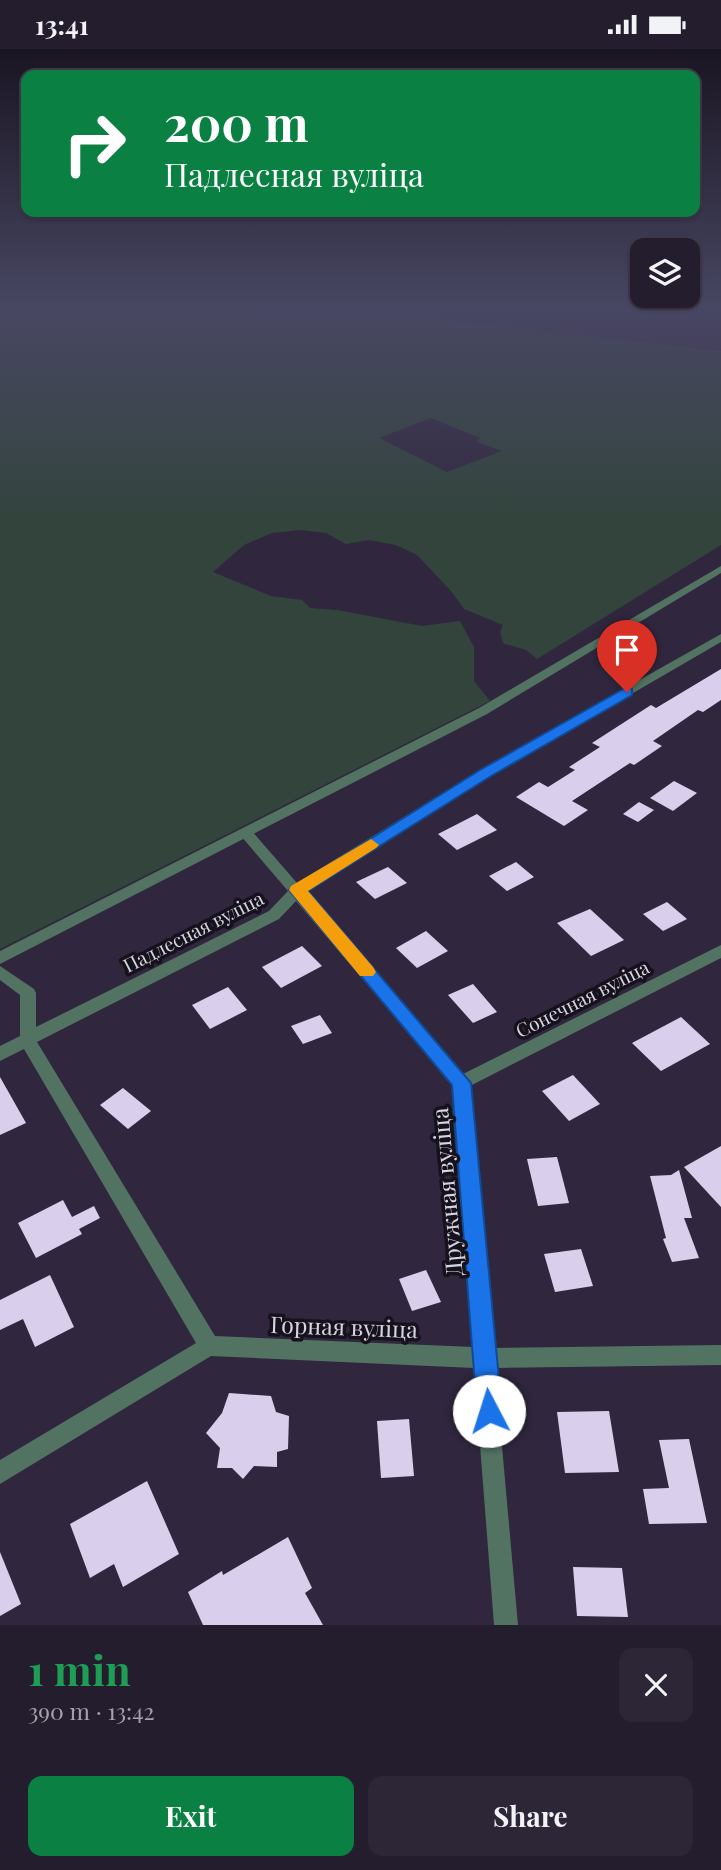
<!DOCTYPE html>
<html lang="en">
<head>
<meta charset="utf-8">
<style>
  :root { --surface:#241d2e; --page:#2c2636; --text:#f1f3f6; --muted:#a3a2aa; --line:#413b4a; --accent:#0b8043 }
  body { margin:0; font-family:"Playfair Display",serif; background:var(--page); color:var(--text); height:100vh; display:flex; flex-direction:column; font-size:26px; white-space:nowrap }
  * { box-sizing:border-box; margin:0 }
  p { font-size:23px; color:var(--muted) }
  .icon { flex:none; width:38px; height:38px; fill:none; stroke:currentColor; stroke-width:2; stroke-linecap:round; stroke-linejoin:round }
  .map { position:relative; height:1576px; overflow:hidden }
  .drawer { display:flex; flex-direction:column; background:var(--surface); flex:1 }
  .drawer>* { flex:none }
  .banner { position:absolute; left:21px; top:21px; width:679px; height:147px; border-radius:14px; box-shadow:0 2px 5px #0004,0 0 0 2px var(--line); background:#0b8043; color:#fff; overflow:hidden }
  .tools { position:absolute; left:630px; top:189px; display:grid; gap:14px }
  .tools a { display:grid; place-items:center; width:70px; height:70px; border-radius:14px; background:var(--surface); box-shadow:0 2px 5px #0004,0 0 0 2px var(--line); font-size:35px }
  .pin { position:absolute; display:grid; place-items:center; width:60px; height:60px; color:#fff; margin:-72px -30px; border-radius:50% 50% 50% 0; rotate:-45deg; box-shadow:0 0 7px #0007 }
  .pin .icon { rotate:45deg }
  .me { position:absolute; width:77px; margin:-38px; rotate:355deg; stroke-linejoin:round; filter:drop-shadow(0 0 5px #0008) }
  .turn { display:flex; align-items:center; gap:24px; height:147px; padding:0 28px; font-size:32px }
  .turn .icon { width:91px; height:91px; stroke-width:2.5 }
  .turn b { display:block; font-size:49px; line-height:60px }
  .round { display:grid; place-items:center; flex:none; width:74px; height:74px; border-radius:14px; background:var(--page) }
  .headline { display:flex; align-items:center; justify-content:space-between; height:119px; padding:0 28px }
  h1 { font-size:42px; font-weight:700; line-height:52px; color:#1e9e55 }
  .primary-button { display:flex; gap:14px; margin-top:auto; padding:14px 28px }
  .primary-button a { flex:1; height:80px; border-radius:14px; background:var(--accent); color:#fff; font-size:28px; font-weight:700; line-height:80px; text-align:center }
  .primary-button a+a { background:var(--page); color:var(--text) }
  .status { display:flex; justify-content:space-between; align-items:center; height:49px; padding:0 35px; background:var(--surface); direction:ltr }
  .status svg { height:19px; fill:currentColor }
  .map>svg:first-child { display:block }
  .green { fill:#32443b; fill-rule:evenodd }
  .building { fill:#d9cfec }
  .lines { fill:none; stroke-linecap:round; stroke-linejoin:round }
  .minor { fill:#527362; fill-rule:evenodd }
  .tertiary { fill:#527362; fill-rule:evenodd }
  .route { fill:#1a73e8; stroke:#114b97; stroke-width:2 }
  .slow { fill:#f59e0b }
  .labels { text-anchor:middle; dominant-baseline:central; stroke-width:7; stroke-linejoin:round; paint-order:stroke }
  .street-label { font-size:19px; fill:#d8d3e1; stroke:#16121d }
  .near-street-label { font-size:23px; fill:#d8d3e1; stroke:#16121d }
</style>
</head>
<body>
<div class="status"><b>13:41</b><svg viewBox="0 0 49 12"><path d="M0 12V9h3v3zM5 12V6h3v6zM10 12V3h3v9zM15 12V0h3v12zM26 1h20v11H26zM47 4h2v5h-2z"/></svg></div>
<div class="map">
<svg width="721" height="1576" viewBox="0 0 721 1576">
  <rect width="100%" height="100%" fill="#30273e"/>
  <!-- green -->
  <path class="green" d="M0,262H361L721,302V496L537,610L526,601L503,594L500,583L503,576L464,560L451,542L417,506L396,496L369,491L346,495L326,484L301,481L272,484L244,496L213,523L271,547L302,551L310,559L337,561L422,577L460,572L474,598V632L490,652L0,900ZM431,369L480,389L477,393L502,402L447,423L379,389Z"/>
  <!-- building -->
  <g class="building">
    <polygon points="721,620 721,651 703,663 698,661 653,692 662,697 634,716 630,714 572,752 588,761 564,777 516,748 539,733 548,738 575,721 569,718 600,698 592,694 651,656 656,659"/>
    <polygon points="674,732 697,744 673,762 650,749"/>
    <polygon points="639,753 654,761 638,773 623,765"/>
    <polygon points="477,765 497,781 457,801 438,785"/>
    <polygon points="516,813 534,828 507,842 489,827"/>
    <polygon points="388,818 407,834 375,850 356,833"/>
    <polygon points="667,853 687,870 663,882 643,865"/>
    <polygon points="590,860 624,891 591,907 557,874"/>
    <polygon points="426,882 448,902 417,919 396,899"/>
    <polygon points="302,897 322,917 281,939 262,918"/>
    <polygon points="473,935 497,963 473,974 448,946"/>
    <polygon points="228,938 247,961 210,980 192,956"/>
    <polygon points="320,966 332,984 303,995 291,977"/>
    <polygon points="681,968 710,995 661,1022 632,994"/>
    <polygon points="573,1026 600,1055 569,1072 542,1042"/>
    <polygon points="0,1028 26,1074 0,1086"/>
    <polygon points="123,1039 151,1062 128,1080 100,1056"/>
    <polygon points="721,1097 721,1158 684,1118"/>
    <polygon points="557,1108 569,1154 538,1157 527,1110"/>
    <polygon points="679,1121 692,1169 684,1169 699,1209 672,1213 663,1190 666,1189 650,1127 671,1126"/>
    <polygon points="63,1151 72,1168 94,1157 100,1169 79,1180 82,1185 36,1209 18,1174"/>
    <polygon points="581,1200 593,1237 555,1243 544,1205"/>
    <polygon points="426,1221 441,1253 412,1262 399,1230"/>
    <polygon points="50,1226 74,1278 35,1298 23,1270 0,1281 0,1251"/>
    <polygon points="229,1344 271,1347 276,1363 289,1367 288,1400 277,1403 277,1418 254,1417 243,1430 232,1419 217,1419 220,1399 206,1384 222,1364"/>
    <polygon points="609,1362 619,1423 565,1424 557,1363"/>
    <polygon points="409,1370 414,1427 381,1429 377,1372"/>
    <polygon points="689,1390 707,1474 649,1475 643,1440 669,1439 659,1391"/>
    <polygon points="147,1432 179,1505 123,1538 114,1515 90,1529 70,1475"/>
    <polygon points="288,1488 312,1539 305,1544 323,1576 203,1576 188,1543 222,1522 223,1526"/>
    <polygon points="0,1503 21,1555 0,1567"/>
    <polygon points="573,1518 622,1519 628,1568 577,1567"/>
  </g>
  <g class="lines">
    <!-- minor -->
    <path class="minor" d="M721,585V593L490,727L305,843L463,1025L721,896V909L470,1037L493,1299L721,1296V1316L495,1319L518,1576H494L474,1319L211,1307L0,1435V1411L196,1294L24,1000L0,1012V997L20,987V946L0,931V917L34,940L36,944V978L269,862L288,842L241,787L239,784L241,781H251L297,834L480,721ZM296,852L453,1036L473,1298L215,1287L37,993L279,870Z"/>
    <!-- tertiary -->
    <polygon class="tertiary" points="721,517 721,524 487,665 0,915 0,902 479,659"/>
  </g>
  <!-- sky -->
  <linearGradient id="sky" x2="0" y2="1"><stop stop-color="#1a1522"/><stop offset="0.54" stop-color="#484763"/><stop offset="1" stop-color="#484763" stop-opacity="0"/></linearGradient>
  <rect width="721" height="482" fill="url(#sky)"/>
  <!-- route -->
  <polygon class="route" points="627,638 632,640 632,646 491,727 308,842 471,1034 502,1362 498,1371 489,1374 481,1371 477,1362 452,1036 289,841 480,721"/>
  <!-- slow -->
  <polygon class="slow" points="371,790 379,796 376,799 308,842 373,918 376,923 373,927 360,927 289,841 291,837"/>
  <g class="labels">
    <!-- street labels -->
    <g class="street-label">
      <text transform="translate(193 882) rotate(-27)">Падлесная вуліца</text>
      <text transform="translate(582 949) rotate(-27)">Сонечная вуліца</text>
    </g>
    <!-- near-street labels -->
    <g class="near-street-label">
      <text transform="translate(446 1143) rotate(-95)">Дружная вуліца</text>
      <text transform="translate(344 1277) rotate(2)">Горная вуліца</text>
    </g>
  </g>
</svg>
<div class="tools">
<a><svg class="icon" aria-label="layers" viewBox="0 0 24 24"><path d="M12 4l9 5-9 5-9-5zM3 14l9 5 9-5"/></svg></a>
</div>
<div class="pin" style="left:627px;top:643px;background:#d93025"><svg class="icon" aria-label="arrive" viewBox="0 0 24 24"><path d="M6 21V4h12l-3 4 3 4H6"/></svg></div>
<svg class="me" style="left:489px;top:1362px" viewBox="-20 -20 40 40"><circle r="19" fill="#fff"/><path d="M0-13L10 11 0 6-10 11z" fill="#1a73e8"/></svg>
<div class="banner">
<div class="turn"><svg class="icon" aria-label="right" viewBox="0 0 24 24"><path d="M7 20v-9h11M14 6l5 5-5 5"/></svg><div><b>200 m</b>Падлесная вуліца</div></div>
</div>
</div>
<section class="drawer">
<div class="headline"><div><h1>1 min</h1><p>390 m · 13:42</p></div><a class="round"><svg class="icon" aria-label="close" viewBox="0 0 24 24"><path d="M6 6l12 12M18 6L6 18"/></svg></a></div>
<div class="primary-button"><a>Exit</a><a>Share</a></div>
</section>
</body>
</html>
